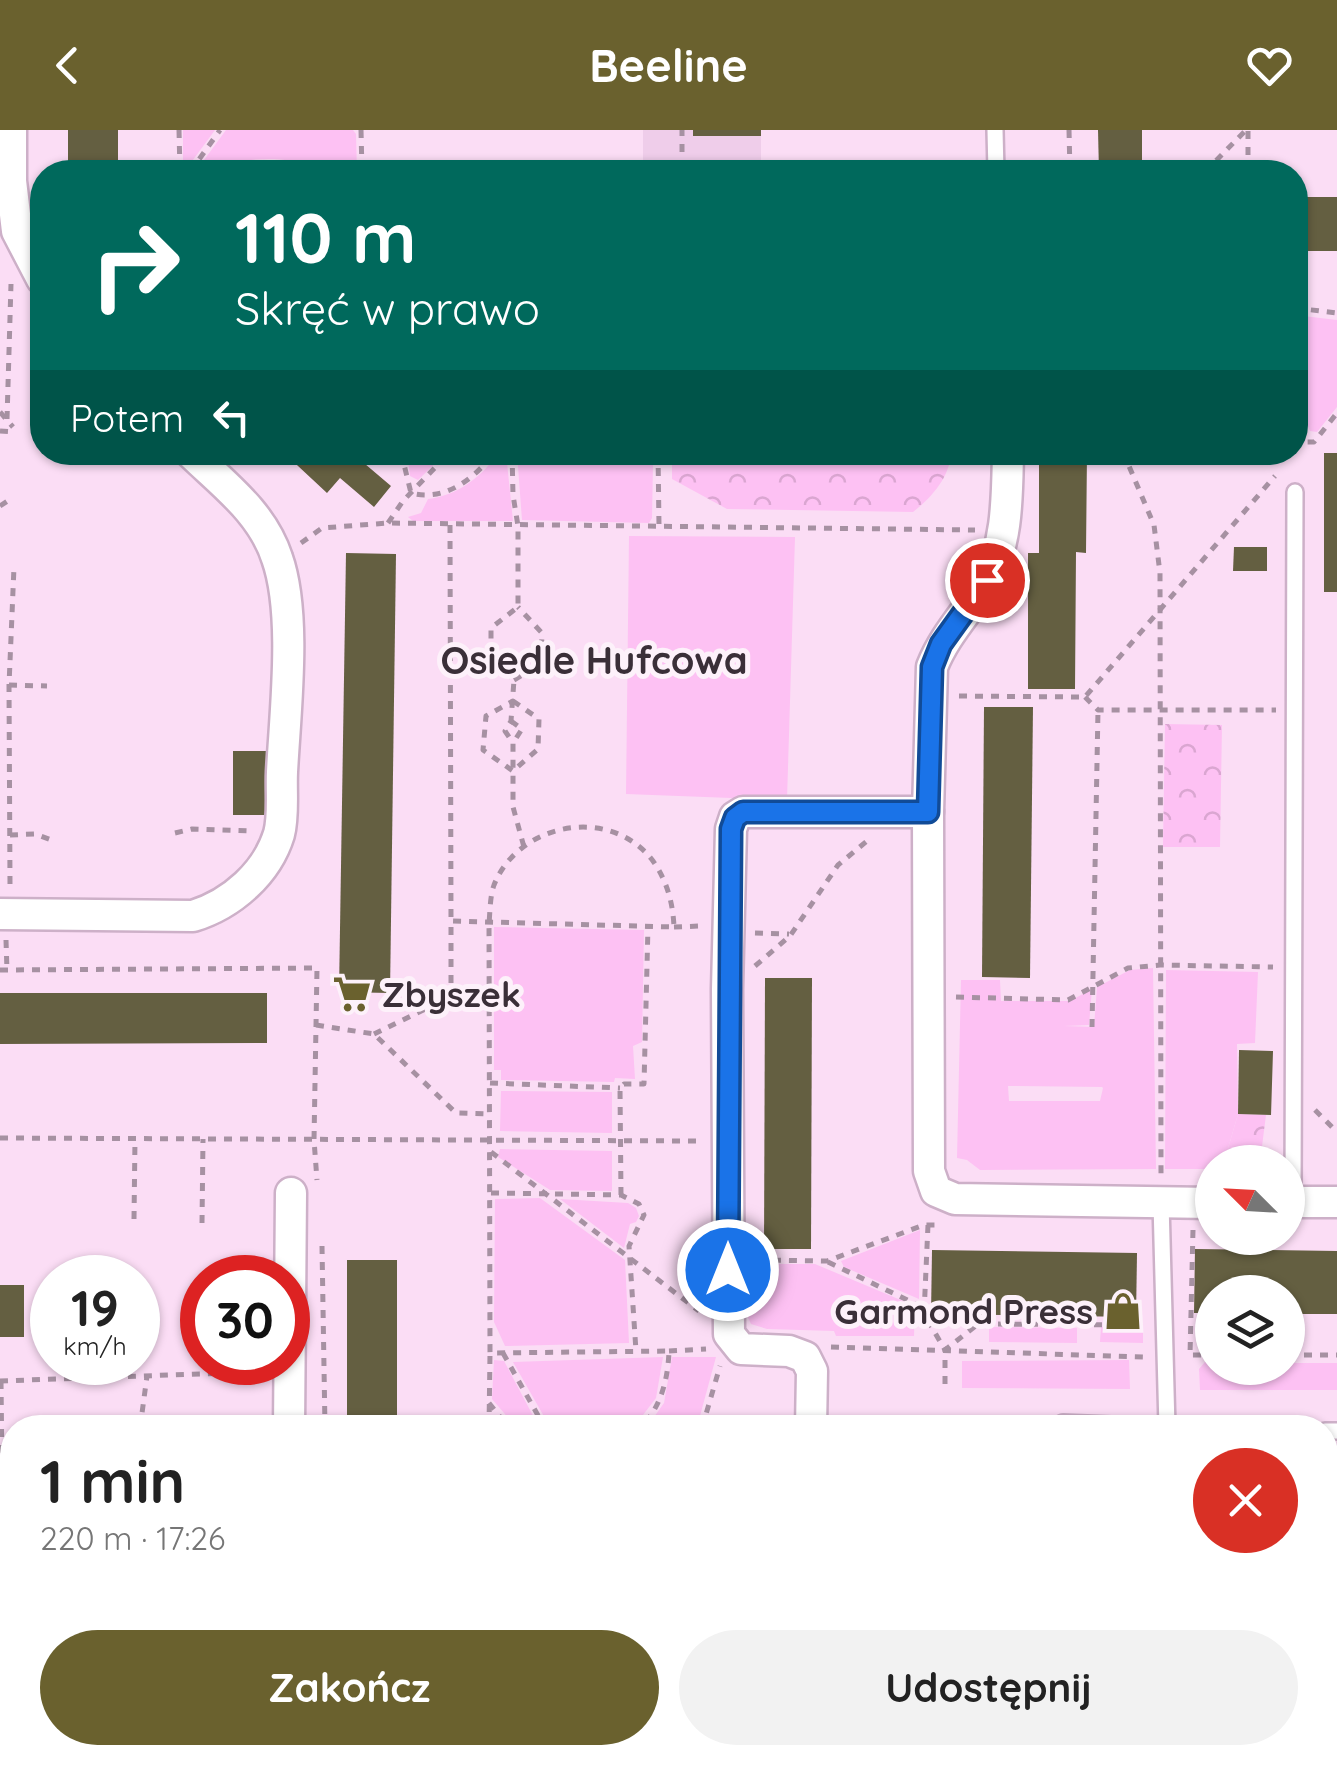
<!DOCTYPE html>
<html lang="pl">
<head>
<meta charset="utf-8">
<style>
  :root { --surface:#fff; --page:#f2f2f2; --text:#222; --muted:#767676; --accent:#6a612e }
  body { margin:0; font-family:Quicksand,sans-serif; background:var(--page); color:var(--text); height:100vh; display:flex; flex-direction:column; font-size:38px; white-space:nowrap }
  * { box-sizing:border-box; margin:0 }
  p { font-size:32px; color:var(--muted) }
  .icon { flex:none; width:55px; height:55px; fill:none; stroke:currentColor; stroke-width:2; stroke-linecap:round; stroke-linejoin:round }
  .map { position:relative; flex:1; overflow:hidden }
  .side { position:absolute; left:0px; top:1285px; width:1338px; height:350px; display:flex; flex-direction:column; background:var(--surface); border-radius:40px 40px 0 0; box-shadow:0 2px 8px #0004 }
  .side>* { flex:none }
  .guide { position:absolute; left:30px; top:30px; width:1278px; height:305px; border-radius:40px; box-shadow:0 2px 8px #0004; background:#00695c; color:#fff; overflow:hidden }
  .needle { width:65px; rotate:294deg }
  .tools { position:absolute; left:1195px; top:1015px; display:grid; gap:20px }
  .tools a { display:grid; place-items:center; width:110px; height:110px; border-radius:50%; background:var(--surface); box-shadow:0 2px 8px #0004; font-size:50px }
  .speed { position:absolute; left:30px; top:1125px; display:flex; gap:20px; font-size:50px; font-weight:700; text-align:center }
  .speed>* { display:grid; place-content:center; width:130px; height:130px; border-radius:50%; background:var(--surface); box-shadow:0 2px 8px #0004; line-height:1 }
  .speed small { font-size:25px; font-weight:400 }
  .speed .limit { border:15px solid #d22; background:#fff; color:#111 }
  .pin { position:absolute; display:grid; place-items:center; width:85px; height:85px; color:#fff; margin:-42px; border:5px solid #fff; border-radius:50%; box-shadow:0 2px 10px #0007 }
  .me { position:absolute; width:110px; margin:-55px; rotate:0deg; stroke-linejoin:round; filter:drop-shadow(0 0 8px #0008) }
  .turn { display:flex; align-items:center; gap:35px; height:210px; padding:0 40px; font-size:45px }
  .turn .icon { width:130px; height:130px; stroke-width:2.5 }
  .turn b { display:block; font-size:70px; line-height:85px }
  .then { display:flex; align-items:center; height:95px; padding:0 40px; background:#0003; gap:20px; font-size:38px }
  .round { display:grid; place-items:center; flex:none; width:105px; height:105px; border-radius:52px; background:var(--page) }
  .summary { display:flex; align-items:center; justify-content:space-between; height:170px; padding:0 40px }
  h1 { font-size:60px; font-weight:700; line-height:75px }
  .action { display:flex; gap:20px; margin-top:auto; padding:20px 40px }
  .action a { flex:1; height:115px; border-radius:60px; background:var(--accent); color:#fff; font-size:40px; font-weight:700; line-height:115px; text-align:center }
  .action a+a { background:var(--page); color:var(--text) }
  header { display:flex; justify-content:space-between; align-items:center; height:130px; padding:0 40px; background:var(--accent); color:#fff; font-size:45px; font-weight:700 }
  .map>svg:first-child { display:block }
  .built { fill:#efcdea }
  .grass { fill:#fdc1f3; fill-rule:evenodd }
  .forest { fill:url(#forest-crowns) }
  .building { fill:#645f41 }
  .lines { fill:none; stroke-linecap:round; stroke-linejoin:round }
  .service-casing { stroke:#cdb0c8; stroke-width:20 }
  .minor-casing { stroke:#cdb0c8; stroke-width:35 }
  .path { stroke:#a691a2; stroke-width:5; stroke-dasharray:8 8; stroke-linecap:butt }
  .service { stroke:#fff; stroke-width:15 }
  .minor { stroke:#fff; stroke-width:30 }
  .route-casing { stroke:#114b97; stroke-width:25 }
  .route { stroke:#1a73e8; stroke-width:18 }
  .labels { text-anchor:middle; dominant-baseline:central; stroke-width:10; stroke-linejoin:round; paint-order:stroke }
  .poi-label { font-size:35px; font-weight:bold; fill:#3a2f38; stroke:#fdf1fa; text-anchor:start }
  .neighbourhood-label { font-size:38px; font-weight:bold; fill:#3a2f38; stroke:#fdf1fa }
</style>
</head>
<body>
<header><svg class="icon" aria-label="back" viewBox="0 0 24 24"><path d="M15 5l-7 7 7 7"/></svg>Beeline<svg class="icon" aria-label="heart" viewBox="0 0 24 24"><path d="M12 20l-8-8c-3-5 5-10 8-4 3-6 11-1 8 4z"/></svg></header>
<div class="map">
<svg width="1337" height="1635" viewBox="0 0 1337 1635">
  <defs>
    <pattern id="forest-crowns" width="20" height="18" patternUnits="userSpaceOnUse" patternTransform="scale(2.5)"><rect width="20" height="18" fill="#fdc1f3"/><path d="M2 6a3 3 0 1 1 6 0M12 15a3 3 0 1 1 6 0" fill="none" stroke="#daa6d1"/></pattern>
  </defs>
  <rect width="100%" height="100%" fill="#fbddf5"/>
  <!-- built -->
  <rect class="built" x="643" y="0" width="118" height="42"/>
  <!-- grass -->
  <g class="grass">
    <polygon points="183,0 215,0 187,38 183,36"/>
    <path d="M226,0H353L356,4L357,42C332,43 317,35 293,31C259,25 228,33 196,41Z"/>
    <polygon points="1295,185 1337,190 1337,277 1317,302 1310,301 1295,267"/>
    <polygon points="407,323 407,322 446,323 418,350 410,346"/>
    <path d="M498,323H506L513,391H413L408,387L421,383L428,369C457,366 483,346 498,323Z"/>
    <polygon points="517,323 621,323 621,334 653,333 652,388 649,393 522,390"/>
    <polygon points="629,406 795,407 787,670 626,664"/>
    <polygon points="494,797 644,800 642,912 633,916 635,949 615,948 614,952 501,950 501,940 494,940"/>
    <path d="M1153,838L1156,1039L980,1040L967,1030L957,1028L961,850H1000L1001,871H1070L1092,859L1089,895L1064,896L1094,897L1097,857L1130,840ZM1008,956L1102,957L1103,958L1100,971H1009Z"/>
    <polygon points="1166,840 1258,842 1255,913 1237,914 1238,984 1224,1032 1212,1032 1212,1039 1165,1039"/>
    <polygon points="501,961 612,962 612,1003 500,1001"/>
    <polygon points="500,1019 612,1021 612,1061 550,1060 498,1027"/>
    <polygon points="540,1068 625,1130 629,1213 505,1216 494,1192 495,1069"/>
    <polygon points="560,1069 628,1073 636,1078 639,1086 636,1092 630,1094 624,1118"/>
    <polygon points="920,1100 919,1169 844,1137 841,1131"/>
    <polygon points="744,1102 753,1128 765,1134 815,1134 915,1176 914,1206 836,1206 834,1201 767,1199 751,1194 743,1177"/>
    <polygon points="989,1197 1077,1198 1077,1213 989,1212"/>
    <polygon points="1101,1197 1143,1198 1143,1213 1100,1212"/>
    <polygon points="663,1227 656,1268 633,1298 550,1297 513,1232"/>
    <polygon points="672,1227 716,1227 697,1297 647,1297 664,1273"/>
    <polygon points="494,1230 504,1231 539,1297 516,1297 492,1269"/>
    <polygon points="1129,1230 1130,1259 962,1258 962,1231"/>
    <polygon points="1205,1232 1212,1232 1212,1238 1288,1238 1288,1233 1337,1233 1337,1260 1200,1260 1199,1239"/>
    <polygon points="1325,1583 1337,1594 1337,1635 1161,1635 1161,1623 1325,1622"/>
  </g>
  <!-- forest -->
  <g class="forest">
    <path d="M672,323L951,322V323C950,347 931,368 913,382L727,379L672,349Z"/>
    <polygon points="1165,594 1222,595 1220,717 1163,717"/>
    <polygon points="1238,984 1266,985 1260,1032 1224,1032"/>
  </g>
  <!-- building -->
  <g class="building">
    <rect x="68" y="0" width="50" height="39"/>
    <rect x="693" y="0" width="68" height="6"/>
    <polygon points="1098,0 1142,0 1142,42 1099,42"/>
    <rect x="1295" y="67" width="42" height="54"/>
    <polygon points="283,322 358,322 361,325 358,328 391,356 374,377 340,348 327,363"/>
    <polygon points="1039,322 1087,322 1086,423 1076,422 1075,559 1028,559 1028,423 1039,423"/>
    <rect x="1324" y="323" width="13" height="139"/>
    <polygon points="1234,417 1267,417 1267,441 1233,441"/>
    <polygon points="346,423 396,424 390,863 339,862"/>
    <polygon points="984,577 1033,577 1030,848 982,847"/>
    <rect x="233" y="621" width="36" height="64"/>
    <polygon points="765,848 812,848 811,1119 764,1119"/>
    <polygon points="0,863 267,863 267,913 0,914"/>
    <polygon points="1239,920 1273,921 1271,985 1238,984"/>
    <polygon points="1195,1119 1337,1121 1337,1184 1288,1184 1288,1162 1212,1162 1212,1183 1194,1183"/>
    <polygon points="932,1120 1137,1123 1136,1187 931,1184"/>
    <rect x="347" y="1130" width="50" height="168"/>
    <rect x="0" y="1155" width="24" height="52"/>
    <polygon points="26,1289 110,1289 110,1298 27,1298"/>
    <rect x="1325" y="1343" width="12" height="61"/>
    <rect x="0" y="1458" width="12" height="53"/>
    <rect x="867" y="1622" width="52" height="13"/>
  </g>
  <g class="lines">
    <!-- service casing -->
    <g class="service-casing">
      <g id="service">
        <polyline points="995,0 996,42"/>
        <polyline points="1293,1072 1295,362"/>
        <polyline points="1161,1073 1167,1297"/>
        <polyline points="1053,1298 1063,1293 1184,1298"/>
        <polyline points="1325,1301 1337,1301"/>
        <polyline points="1033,1622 1033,1635"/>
      </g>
    </g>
    <!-- minor casing -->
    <g class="minor-casing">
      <g id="minor">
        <polyline points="11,0 11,51 17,101 42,149"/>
        <path d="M1008,322C1007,365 1008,414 986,452C968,482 945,504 932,537L928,682L929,1041L936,1061L955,1069L1212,1073"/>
        <path d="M0,784L193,786C232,774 267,743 279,704C284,686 281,661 282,642C285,582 297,484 277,428C262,382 224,355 190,322"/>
        <polyline points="1288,1072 1337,1072"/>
        <polyline points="289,1298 291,1063"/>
        <polyline points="811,1298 812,1241 805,1227 789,1221 741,1219 729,1204 727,859 731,699 735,687 743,682 928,682"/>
        <polyline points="287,1635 287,1622"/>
        <polyline points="808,1635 808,1622"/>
      </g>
    </g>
    <!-- path -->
    <g class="path">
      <polyline points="179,0 180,42"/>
      <polyline points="361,0 362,42"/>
      <polyline points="1069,0 1070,42"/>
      <polyline points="1248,1 1248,42"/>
      <polyline points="682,38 682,0"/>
      <polyline points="748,38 784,37"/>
      <polyline points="190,42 220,0"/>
      <path d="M206,42C244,31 283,30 321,42"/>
      <polyline points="1205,42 1246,0"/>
      <polyline points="1295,178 1337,183"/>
      <polyline points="0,282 13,297"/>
      <polyline points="1295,283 1307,312 1314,312 1337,283"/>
      <polyline points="7,289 11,154"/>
      <polyline points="0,301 13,302"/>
      <path d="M401,322L411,363C445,372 474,349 495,322"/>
      <polyline points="512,322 513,365 518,396 518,477 491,498 491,530 514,550 511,591 505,601 513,613 513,677 524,717"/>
      <polyline points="658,322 659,396"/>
      <polyline points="1123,322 1154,395 1160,443 1161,1045"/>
      <polyline points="621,328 659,328"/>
      <polyline points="0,376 12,368"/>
      <polyline points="388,393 403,371 450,322"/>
      <polyline points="450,395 451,791"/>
      <polyline points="301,413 322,398 388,393 975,400"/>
      <polyline points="514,550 541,534 542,503 518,477"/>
      <polyline points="9,555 47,556"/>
      <polyline points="959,566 1085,567 1275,346"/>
      <polyline points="1085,567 1098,580 1276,580"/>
      <polygon points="513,571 539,589 538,619 513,641 483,620 486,586"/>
      <polyline points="511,591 522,599 513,613"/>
      <polyline points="175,703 192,699 252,701"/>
      <polyline points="10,705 35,704 54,711"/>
      <polyline points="10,754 9,555 14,437"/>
      <polyline points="674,797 701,796"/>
      <polyline points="755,803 789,804"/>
      <polyline points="6,810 7,841"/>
      <polyline points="755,836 790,806 838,735 867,711"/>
      <polyline points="0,840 317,838 314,1010 317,1050"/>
      <polyline points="956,867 1068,870 1128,838 1160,835 1273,837"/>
      <polyline points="316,895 374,904 456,983 491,984"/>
      <polyline points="1092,897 1098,580"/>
      <path d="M374,904L442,871L451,855V791L674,797C673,773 667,751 653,731C611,675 519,692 494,755C490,766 490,782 489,794L490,1223L669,1221C668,1249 661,1278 640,1298"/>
      <polyline points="490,953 620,958"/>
      <polyline points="1315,980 1337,1002"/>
      <polyline points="0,1008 699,1011"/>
      <polyline points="491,1022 699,1181"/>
      <polyline points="491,1063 621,1065 639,1074 644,1085 629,1116 636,1221"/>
      <polyline points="621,1065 620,958 624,954 644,954 648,796"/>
      <polyline points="134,1089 135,1009"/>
      <polyline points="202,1093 203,1009"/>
      <polyline points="928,1095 924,1184 945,1220"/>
      <polyline points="1193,1100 1190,1225 1212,1225"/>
      <polyline points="322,1116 325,1298"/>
      <polyline points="758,1126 765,1130 827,1131 924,1095 939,1095"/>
      <polyline points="828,1132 924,1178"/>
      <polyline points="831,1217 1145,1227"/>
      <polyline points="669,1221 706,1219"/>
      <polyline points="503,1223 545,1298"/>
      <polyline points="1288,1225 1337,1225"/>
      <polyline points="0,1251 255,1242 259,1247"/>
      <polyline points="1,1251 3,1427"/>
      <polyline points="945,1254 945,1220 978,1194 1142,1195"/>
      <polyline points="489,1273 509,1298"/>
      <polyline points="839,1291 961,1292"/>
      <polyline points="140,1298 147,1246"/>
      <polyline points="489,1298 490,1223"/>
      <polyline points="702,1298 720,1236"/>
      <polyline points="2,1318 12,1317"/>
      <polyline points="1325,1426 1337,1426"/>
      <polyline points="1325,1491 1337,1491"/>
      <polyline points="0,1567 12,1573"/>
      <polyline points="1325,1577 1337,1588"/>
      <polyline points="110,1622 136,1635"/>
      <polyline points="215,1622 219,1635"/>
      <polyline points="762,1622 768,1635"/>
      <polyline points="323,1635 323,1622"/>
      <polyline points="1058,1635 1059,1622"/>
      <polyline points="1155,1635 1156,1622"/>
    </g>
    <!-- service -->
    <use href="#service" class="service"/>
    <!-- minor -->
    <use href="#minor" class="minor"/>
  </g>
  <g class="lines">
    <!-- route casing -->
    <g class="route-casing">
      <polyline id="route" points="728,1140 731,699 735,688 743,682 928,682 932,537 941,514 987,450"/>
    </g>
    <!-- route -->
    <use href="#route" class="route"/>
  </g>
  <!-- icons -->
  <defs>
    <g id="supermarket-bare" transform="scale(3)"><path d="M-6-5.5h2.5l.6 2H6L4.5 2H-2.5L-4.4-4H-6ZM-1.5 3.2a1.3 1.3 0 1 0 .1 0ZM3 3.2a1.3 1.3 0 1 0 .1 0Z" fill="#6a612e" stroke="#fdf1fa" stroke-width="2.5" paint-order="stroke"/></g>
    <g id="shop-bare" transform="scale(3)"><path d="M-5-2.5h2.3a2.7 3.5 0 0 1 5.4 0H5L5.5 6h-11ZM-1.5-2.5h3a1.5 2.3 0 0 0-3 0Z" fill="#6a612e" stroke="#fdf1fa" stroke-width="2.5" paint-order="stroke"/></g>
  </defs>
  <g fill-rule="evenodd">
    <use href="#supermarket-bare" x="352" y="864"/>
    <use href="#shop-bare" x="1123" y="1181"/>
  </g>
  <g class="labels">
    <!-- poi labels -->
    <g class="poi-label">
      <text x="382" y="864">Zbyszek</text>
      <text x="1093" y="1181" text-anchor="end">Garmond Press</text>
    </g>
    <!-- neighbourhood labels -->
    <g class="neighbourhood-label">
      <text x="594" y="530">Osiedle Hufcowa</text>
    </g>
  </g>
</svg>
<div class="tools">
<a><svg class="needle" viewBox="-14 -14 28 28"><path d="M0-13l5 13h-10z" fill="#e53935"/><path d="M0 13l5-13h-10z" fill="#767676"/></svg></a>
<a><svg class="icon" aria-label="layers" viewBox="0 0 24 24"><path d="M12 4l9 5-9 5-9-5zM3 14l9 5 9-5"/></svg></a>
</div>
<div class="speed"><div>19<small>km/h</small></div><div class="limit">30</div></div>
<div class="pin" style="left:987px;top:450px;background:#d93025"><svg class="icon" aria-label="arrive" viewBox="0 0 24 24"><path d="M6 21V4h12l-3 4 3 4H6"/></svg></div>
<svg class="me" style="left:728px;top:1140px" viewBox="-20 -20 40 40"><circle r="17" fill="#1a73e8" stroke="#fff" stroke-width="3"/><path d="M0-11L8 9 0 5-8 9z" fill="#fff"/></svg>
<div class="guide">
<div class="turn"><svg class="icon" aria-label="right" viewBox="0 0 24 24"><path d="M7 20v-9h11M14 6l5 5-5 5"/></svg><div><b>110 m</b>Skręć w prawo</div></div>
<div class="then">Potem<svg class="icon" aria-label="left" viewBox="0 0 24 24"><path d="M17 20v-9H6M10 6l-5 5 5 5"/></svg></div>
</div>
<section class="side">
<div class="summary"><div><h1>1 min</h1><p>220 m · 17:26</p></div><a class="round" style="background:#d93025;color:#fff"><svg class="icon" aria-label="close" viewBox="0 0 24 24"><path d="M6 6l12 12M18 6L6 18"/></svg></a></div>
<div class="action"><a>Zakończ</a><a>Udostępnij</a></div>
</section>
</div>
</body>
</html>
